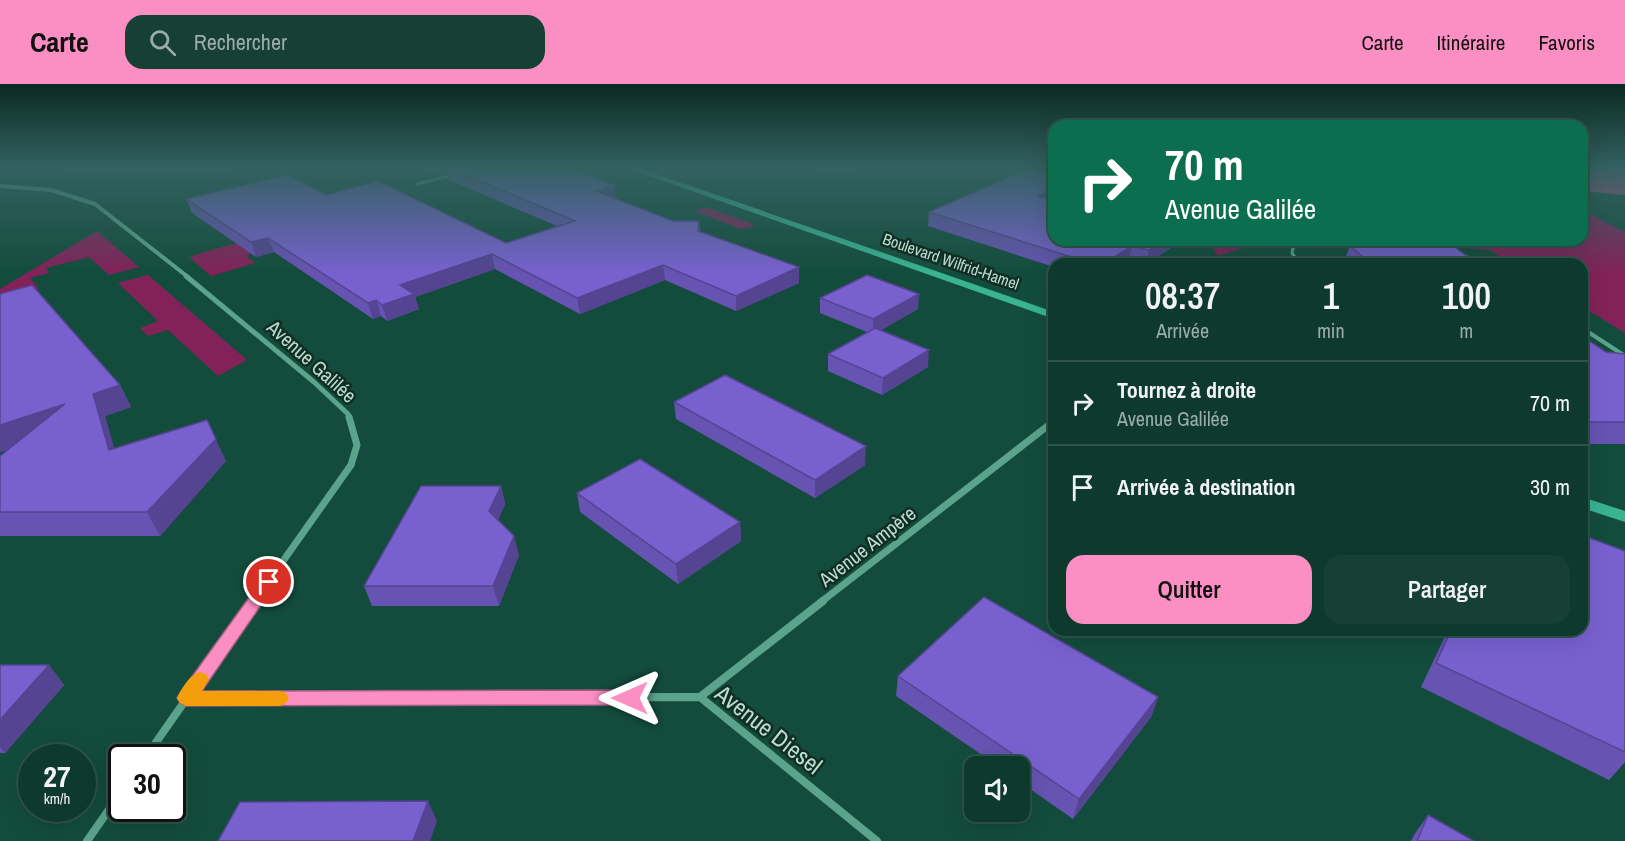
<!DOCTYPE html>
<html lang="fr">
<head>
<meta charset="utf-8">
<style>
  :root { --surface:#0e392d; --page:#174035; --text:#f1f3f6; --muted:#9bacaa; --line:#2e5349; --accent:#fb8fc4 }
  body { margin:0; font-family:"Archivo Narrow",sans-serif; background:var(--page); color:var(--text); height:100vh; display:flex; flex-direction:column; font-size:22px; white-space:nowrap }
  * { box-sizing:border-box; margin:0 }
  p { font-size:20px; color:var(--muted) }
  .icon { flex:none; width:33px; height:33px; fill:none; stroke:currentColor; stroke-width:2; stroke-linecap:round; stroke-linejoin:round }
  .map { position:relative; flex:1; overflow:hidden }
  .sheet { position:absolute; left:1048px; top:174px; width:540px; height:378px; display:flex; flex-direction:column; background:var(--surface); border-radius:18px; box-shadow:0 6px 24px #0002,0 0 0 2px var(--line) }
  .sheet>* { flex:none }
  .guide { position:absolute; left:1048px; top:36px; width:540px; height:126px; border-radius:18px; box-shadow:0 6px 24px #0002,0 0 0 2px var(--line); background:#0b6e4f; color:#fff; overflow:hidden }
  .controls { position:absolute; left:964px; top:672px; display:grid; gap:12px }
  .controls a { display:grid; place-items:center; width:66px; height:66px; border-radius:12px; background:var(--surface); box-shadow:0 6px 24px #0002,0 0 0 2px var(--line); font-size:30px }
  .speed { position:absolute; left:18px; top:660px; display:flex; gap:12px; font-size:30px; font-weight:700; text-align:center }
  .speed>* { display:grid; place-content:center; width:78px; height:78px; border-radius:50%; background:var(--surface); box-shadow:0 6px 24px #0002,0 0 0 2px var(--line); line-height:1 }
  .speed small { font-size:15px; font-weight:400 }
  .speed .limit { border:3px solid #111; border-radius:9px; background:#fff; color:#111 }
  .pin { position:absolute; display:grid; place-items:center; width:51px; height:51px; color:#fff; margin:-26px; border:3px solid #fff; border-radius:50%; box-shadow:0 2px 6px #0007 }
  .me { position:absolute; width:66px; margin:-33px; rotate:270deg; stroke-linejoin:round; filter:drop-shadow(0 0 4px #0008) }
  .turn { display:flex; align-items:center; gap:21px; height:126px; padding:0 18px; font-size:27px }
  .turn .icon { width:78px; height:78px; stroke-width:2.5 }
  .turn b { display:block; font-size:42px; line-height:51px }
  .eta { display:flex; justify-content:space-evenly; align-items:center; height:102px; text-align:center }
  .eta b { font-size:36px; font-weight:600; line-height:42px }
  .button { display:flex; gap:12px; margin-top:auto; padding:12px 18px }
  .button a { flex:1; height:69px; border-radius:18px; background:var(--accent); color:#111; font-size:24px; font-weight:600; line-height:69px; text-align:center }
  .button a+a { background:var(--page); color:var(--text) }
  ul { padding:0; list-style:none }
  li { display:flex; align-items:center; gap:18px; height:84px; padding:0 18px; border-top:2px solid var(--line) }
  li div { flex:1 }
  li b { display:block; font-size:22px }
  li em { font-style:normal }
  header { display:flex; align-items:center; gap:36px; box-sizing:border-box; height:84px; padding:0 30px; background:var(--accent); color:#111 }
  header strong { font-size:28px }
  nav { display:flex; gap:33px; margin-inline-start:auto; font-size:21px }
  .search { width:420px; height:54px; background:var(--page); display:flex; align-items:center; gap:15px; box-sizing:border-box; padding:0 21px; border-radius:18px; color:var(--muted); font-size:22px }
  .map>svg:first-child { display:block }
  .green { fill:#822259 }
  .forest { fill:#be4988 }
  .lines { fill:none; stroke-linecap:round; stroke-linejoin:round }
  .lane-far1 { stroke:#5ca38b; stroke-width:3 }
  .lane { stroke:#5ca38b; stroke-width:4 }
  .street-far3 { stroke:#5ca38b; stroke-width:4 }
  .street-far2 { stroke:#5ca38b; stroke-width:5 }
  .street-far1 { stroke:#5ca38b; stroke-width:7 }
  .street { stroke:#5ca38b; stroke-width:8 }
  .primary { fill:#39b392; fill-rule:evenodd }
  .wall { fill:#6753b2 }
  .shaded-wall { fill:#544491 }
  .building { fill:#7861cf; stroke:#544491; stroke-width:1.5 }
  .route { fill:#fb8fc4; stroke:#a35d7f; stroke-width:1.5 }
  .slow { fill:#f59e0b }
  .labels { text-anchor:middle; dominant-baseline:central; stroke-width:5; stroke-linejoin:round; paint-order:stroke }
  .far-street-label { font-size:16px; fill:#bbddd0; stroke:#102e24 }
  .street-label { font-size:20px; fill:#bbddd0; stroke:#102e24 }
  .near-street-label { font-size:24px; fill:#bbddd0; stroke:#102e24 }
</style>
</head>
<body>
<header>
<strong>Carte</strong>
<div class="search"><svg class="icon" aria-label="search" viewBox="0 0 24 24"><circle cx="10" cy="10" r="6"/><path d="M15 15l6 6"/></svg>Rechercher</div>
<nav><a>Carte</a><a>Itinéraire</a><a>Favoris</a></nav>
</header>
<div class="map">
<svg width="1625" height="757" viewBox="0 0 1625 757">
  <rect width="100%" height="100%" fill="#134c3c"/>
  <!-- green -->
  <g class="green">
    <polygon points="706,123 753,140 754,142 741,145 694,127"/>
    <polygon points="1583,126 1625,148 1625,249 1583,223 1582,180 1512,180 1490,166 1388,156 1582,156"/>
    <polygon points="97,147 139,183 109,191 89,173 46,184 49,189 30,194 39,205 0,215 0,205"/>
    <polygon points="1207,156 1268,156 1218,172"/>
    <polygon points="237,159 252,169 246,172 255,179 211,192 190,174 194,171"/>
    <polygon points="148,191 247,276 218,292 168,246 148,252 140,244 158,237 118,199"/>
  </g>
  <!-- forest -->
  <polygon class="forest" points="1583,84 1625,84 1625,111 1583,107"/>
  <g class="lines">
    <!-- lane-far1 -->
    <g class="lane-far1">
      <polyline points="417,100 453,91"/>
      <polyline points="1299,156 1294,160 1292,169 1300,180"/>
      <polyline points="1418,156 1448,164"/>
      <polyline points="1466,172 1480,180"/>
    </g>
    <!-- lane -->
    <polyline class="lane" points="1582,244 1625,272"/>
    <!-- street-far3 -->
    <polyline class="street-far3" points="0,102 51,106 95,120 188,193"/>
    <!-- street-far2 -->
    <polyline class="street-far2" points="186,192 314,298 348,330 349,335"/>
    <!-- street-far1 -->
    <g class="street-far1">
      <polyline points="254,518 351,381 357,361 349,333"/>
      <polyline points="821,518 1054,337"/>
    </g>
    <!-- street -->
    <g class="street">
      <polyline points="700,613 823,517"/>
      <polyline points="186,614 700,613 877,757"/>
      <polyline points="145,674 255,517"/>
      <polyline points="87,757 122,707"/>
    </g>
    <!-- primary -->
    <g class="primary">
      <polygon points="627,84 639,84 1054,228 1054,235"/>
      <polygon points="1582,413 1625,427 1625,438 1582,424"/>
    </g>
  </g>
  <!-- wall -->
  <g class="wall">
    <polygon points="63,84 232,84 226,88 64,85"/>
    <polygon points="422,84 568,84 616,115 615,115 673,137 699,137 700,148 799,199 736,227 665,196 580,230 495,185 415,213 419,225 387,237 381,232 373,235 274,168 256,173 192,129 186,115 326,111 506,159 557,142 449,96 447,88 438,91"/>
    <polygon points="817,84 856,84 837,90"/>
    <polygon points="929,128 1054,156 1174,156 1172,163 1147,180 1142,180 1129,176 1123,180 1054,180 1054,183 928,142"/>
    <polygon points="1350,162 1478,180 1343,180"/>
    <polygon points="0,210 120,301 131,323 105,332 114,365 226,377 160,452 0,452 0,372 7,366 0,368"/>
    <polygon points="820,214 918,225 880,246 928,283 882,311 828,287 828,270 867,248 820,229"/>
    <polygon points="1582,252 1606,268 1625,270 1625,360 1582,360"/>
    <polygon points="674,318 865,381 815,414 676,335"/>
    <polygon points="501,402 505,420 498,436 519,471 499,522 372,522 364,502"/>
    <polygon points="577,409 740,438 741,457 678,500 580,428"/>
    <polygon points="1625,467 1625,678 1609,696 1421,603 1448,546 1582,546"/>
    <polygon points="0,581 49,581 64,601 5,669 0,669"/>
    <polygon points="898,592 1158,613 1151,633 1073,735 1020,698 1020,682 998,682 896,612"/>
    <polygon points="1428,731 1474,757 1411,757 1414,751"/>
  </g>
  <!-- shaded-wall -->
  <g class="shaded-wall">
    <polygon points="224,84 232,84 226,88"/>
    <polygon points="436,84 446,84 447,88 438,91"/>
    <polygon points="837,84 856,84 837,90"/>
    <polygon points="614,101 616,115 598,120 596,107"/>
    <polygon points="1054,104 1054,116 1038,112"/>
    <polygon points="268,154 274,168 256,173 251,158"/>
    <polygon points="1165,156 1174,156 1172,163 1146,180 1149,166"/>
    <polygon points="1132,162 1129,176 1123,180 1103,180"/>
    <polygon points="492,170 495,185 415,213 419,225 387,237 382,221 400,201"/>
    <polygon points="663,181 665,196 580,230 577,214"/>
    <polygon points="799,183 799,199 736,227 736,212"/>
    <polygon points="919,210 918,225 873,251 873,235"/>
    <polygon points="376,216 381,232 373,235 368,219"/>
    <polygon points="929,266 928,283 882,311 883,294"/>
    <polygon points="120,301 131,323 105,332 121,389 109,366 93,310"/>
    <polygon points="65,320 78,341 0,368 0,341"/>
    <polygon points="207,336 226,377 160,452 147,428"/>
    <polygon points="866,362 865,381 815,414 815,396"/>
    <polygon points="501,402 505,420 494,446 489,427"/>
    <polygon points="740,438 741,457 678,500 676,480"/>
    <polygon points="514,452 519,471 499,522 493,502"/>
    <polygon points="49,581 64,601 5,669 0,663 0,636"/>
    <polygon points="1158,613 1151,633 1073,735 1079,715"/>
    <polygon points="428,717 437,737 430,757 413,757"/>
  </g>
  <!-- building -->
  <g class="building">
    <polygon points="449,84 568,84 614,101 596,107 673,137 699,137 698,147 799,183 736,212 663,181 577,214 492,170 400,201 414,210 382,221 376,216 368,219 268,154 251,158 186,115 288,91 326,111 378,97 506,159 575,137"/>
    <polygon points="1028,85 1054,91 1054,104 1038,112 1054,116 1054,156 1165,156 1149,166 1132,162 1103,180 1094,180 929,128"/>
    <polygon points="1350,162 1453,162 1478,180 1372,180"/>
    <polygon points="867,191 919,210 873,235 820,214"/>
    <polygon points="32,201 120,301 93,310 109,366 207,336 216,355 147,428 0,428 0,372 65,320 0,341 0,210"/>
    <polygon points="875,244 929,266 883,294 828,270"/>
    <polygon points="1582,252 1606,268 1625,270 1625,338 1582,338"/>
    <polygon points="725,291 866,362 815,396 674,318"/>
    <polygon points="640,375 740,438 676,480 577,409"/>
    <polygon points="421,402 501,402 489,427 514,452 493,502 364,502"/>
    <polygon points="1582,451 1625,467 1625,668 1436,579 1451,546 1582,546"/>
    <polygon points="984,513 1158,613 1079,715 898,592"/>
    <polygon points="0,581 49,581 0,636"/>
    <polygon points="428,717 413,757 218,757 240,718"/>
    <polygon points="1428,731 1474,757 1417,757"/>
  </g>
  <!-- sky -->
  <linearGradient id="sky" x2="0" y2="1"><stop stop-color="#0a2a21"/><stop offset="0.44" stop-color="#336161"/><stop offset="1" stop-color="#336161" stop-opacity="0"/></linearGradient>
  <rect width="1625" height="190" fill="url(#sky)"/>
  <!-- route -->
  <polygon class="route" points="269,492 274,494 277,498 202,607 630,606 636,608 639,614 636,619 630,621 186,622 180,619 177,614 180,609 263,494"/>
  <!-- slow -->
  <path class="slow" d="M200,588L206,590L209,595L202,607H280L286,609L289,614L286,619L280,622H186L180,619L177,614C182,604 189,591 200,588Z"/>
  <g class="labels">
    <!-- far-street labels -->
    <g class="far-street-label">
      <text transform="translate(951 177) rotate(19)">Boulevard Wilfrid-Hamel</text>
    </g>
    <!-- street labels -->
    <g class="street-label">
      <text transform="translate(312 277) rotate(42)">Avenue Galilée</text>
      <text transform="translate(867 462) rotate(-38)">Avenue Ampère</text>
    </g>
    <!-- near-street labels -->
    <g class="near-street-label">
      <text transform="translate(769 645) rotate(38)">Avenue Diesel</text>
    </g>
  </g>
</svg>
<div class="controls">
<a><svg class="icon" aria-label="sound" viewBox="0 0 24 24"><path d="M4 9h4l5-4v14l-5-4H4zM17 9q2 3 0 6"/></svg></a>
</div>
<div class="speed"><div>27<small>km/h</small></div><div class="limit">30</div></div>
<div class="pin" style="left:269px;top:498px;background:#d93025"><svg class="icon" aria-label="arrive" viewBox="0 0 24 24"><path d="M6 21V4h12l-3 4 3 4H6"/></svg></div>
<svg class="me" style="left:630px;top:614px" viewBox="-20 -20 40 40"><path d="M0-17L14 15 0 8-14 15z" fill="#fb8fc4" stroke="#fff" stroke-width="4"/></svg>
<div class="guide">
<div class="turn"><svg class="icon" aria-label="right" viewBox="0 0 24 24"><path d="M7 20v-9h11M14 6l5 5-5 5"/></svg><div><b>70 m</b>Avenue Galilée</div></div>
</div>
<section class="sheet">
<div class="eta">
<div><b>08:37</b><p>Arrivée</p></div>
<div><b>1</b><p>min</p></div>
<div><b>100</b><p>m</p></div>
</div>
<ul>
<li><svg class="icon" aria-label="right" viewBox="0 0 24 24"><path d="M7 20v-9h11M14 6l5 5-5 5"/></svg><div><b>Tournez à droite</b><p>Avenue Galilée</p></div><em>70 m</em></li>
<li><svg class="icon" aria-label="arrive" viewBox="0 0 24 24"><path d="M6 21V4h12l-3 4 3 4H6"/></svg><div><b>Arrivée à destination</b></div><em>30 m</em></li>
</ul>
<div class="button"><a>Quitter</a><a>Partager</a></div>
</section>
</div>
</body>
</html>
